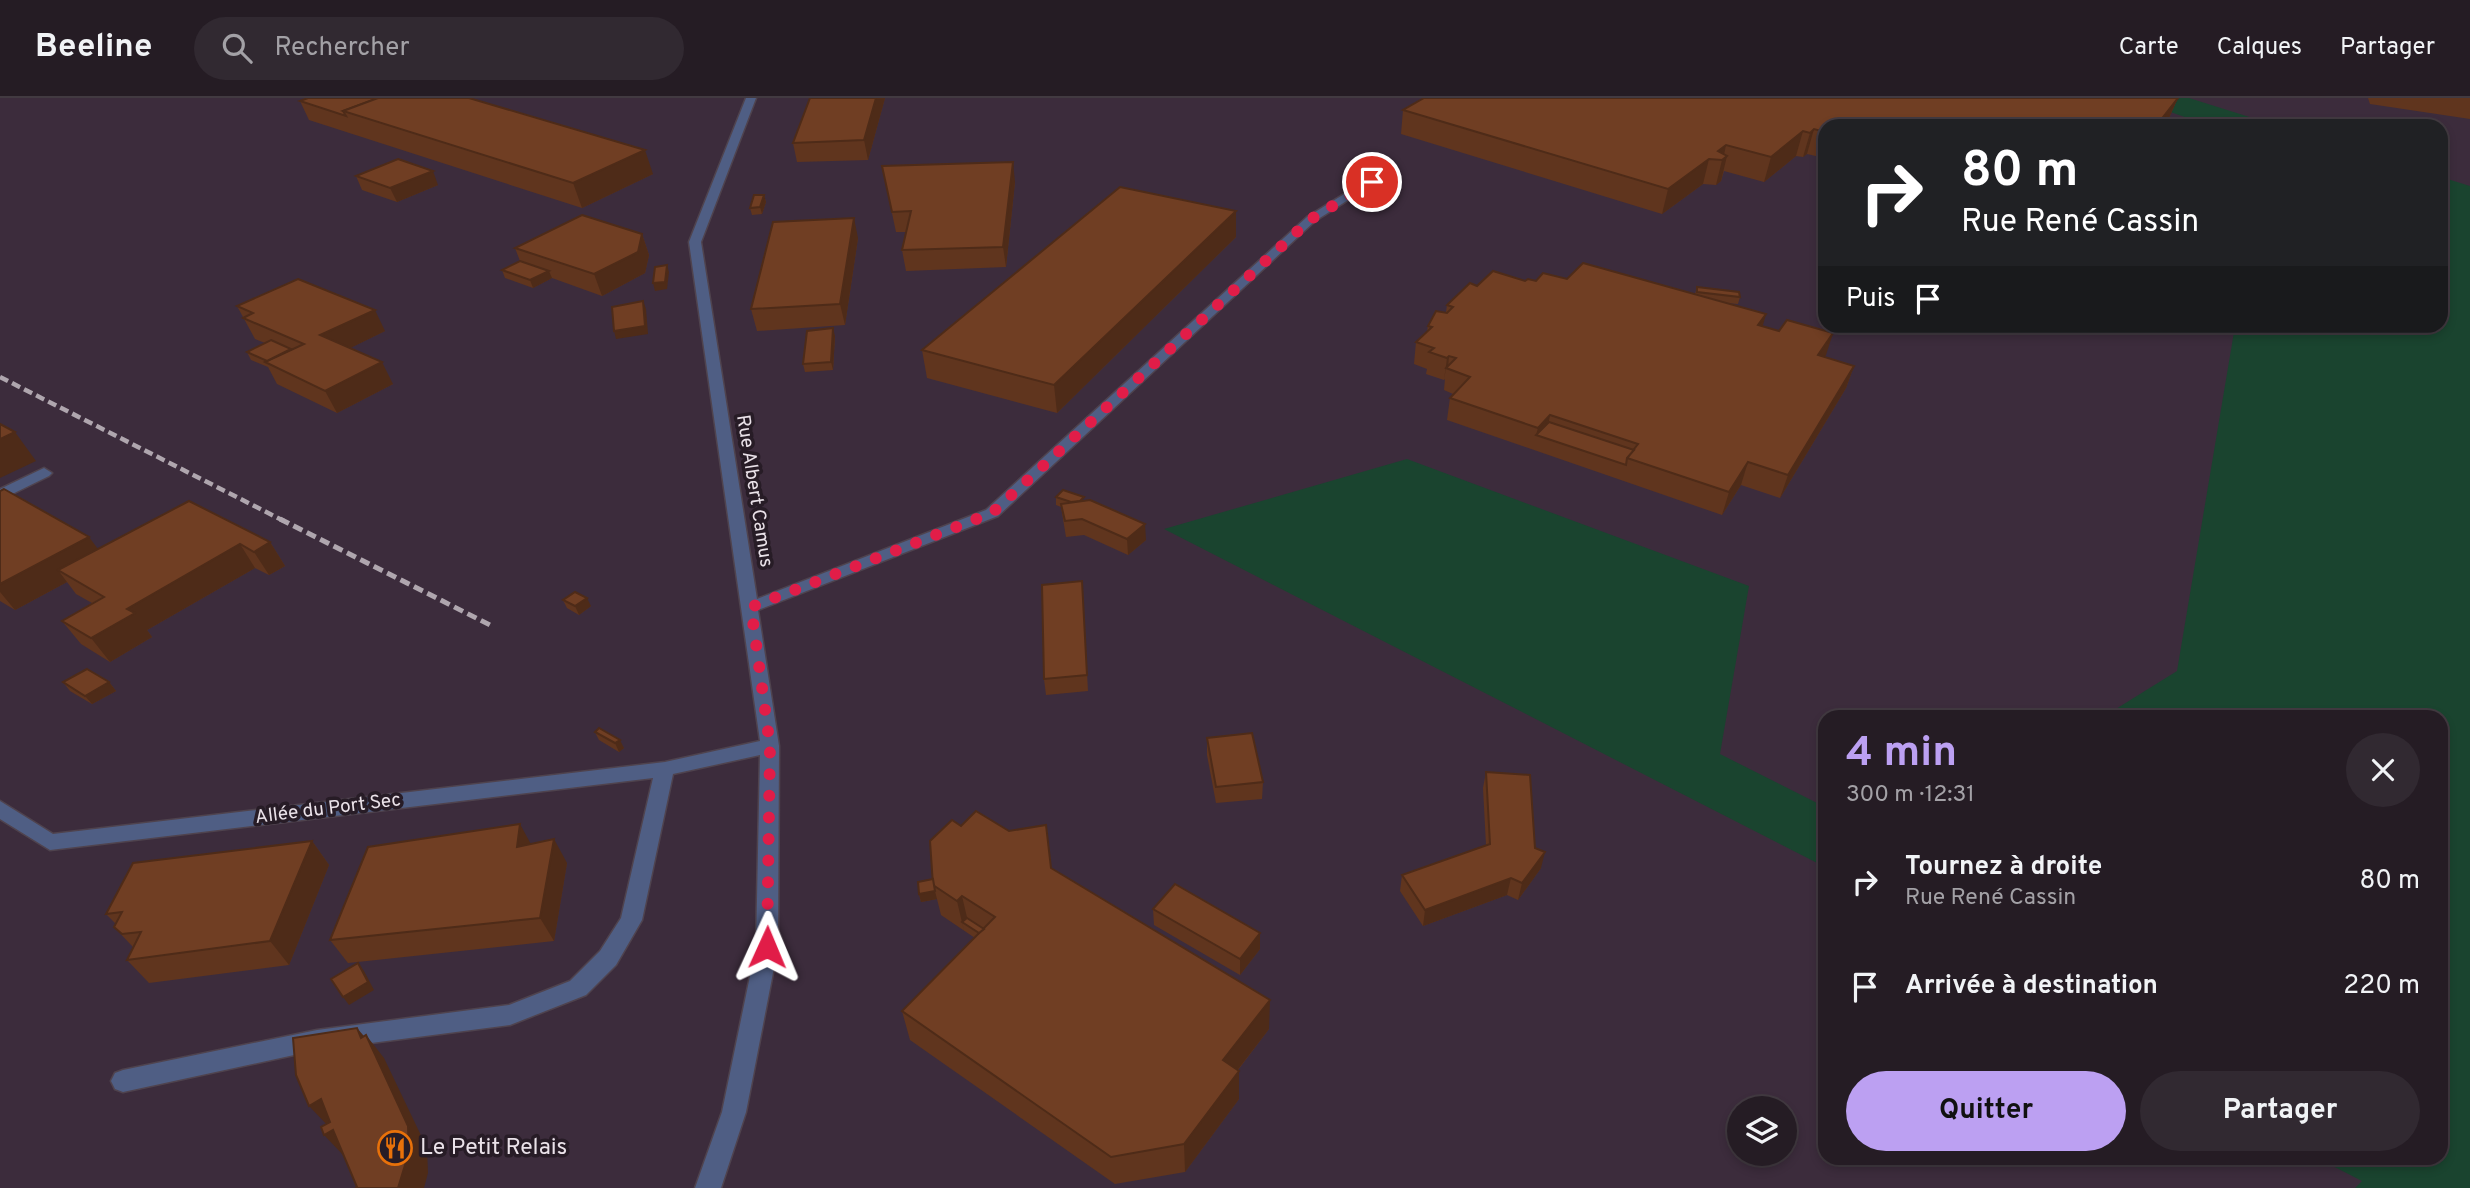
<!DOCTYPE html>
<html lang="fr">
<head>
<meta charset="utf-8">
<style>
  :root { --surface:#251c24; --page:#312931; --text:#f1f3f6; --muted:#a3a1a6; --line:#423a41; --accent:#bca0f2 }
  body { margin:0; font-family:Overpass,sans-serif; background:var(--page); color:var(--text); height:100vh; display:flex; flex-direction:column; font-size:26px; white-space:nowrap }
  * { box-sizing:border-box; margin:0 }
  p { font-size:23px; color:var(--muted) }
  .icon { flex:none; width:38px; height:38px; fill:none; stroke:currentColor; stroke-width:2; stroke-linecap:round; stroke-linejoin:round }
  .map { position:relative; flex:1; overflow:hidden }
  .details { position:absolute; left:1818px; top:612px; width:630px; height:455px; display:flex; flex-direction:column; background:var(--surface); border-radius:21px; box-shadow:0 4px 10px #0003,0 0 0 2px var(--line) }
  .details>* { flex:none }
  .hud { position:absolute; left:1818px; top:21px; width:630px; height:214px; border-radius:21px; box-shadow:0 4px 10px #0003,0 0 0 2px var(--line); background:#202124; color:#fff; overflow:hidden }
  .controls { position:absolute; left:1727px; top:998px; display:grid; gap:14px }
  .controls a { display:grid; place-items:center; width:70px; height:70px; border-radius:50%; background:var(--surface); box-shadow:0 4px 10px #0003,0 0 0 2px var(--line); font-size:35px }
  .pin { position:absolute; display:grid; place-items:center; width:60px; height:60px; color:#fff; margin:-30px; border:4px solid #fff; border-radius:50%; box-shadow:0 2px 7px #0007 }
  .me { position:absolute; width:77px; margin:-38px; rotate:1deg; stroke-linejoin:round; filter:drop-shadow(0 0 5px #0008) }
  .turn { display:flex; align-items:center; gap:24px; height:147px; padding:0 28px; font-size:32px }
  .turn .icon { width:91px; height:91px; stroke-width:2.5 }
  .turn b { display:block; font-size:49px; line-height:60px }
  .then { display:flex; align-items:center; height:66px; padding:0 28px; background:#0003; gap:14px; font-size:26px }
  .round { display:grid; place-items:center; flex:none; width:74px; height:74px; border-radius:37px; background:var(--page) }
  .headline { display:flex; align-items:center; justify-content:space-between; height:119px; padding:0 28px }
  h1 { font-size:42px; font-weight:700; line-height:52px; color:var(--accent) }
  .action { display:flex; gap:14px; margin-top:auto; padding:14px 28px }
  .action a { flex:1; height:80px; border-radius:42px; background:var(--accent); color:#111; font-size:28px; font-weight:700; line-height:80px; text-align:center }
  .action a+a { background:var(--page); color:var(--text) }
  ul { padding:0; list-style:none }
  li { display:flex; align-items:center; gap:21px; height:105px; padding:0 28px }
  li div { flex:1 }
  li b { display:block; font-size:26px }
  li em { font-style:normal }
  header { display:flex; align-items:center; gap:42px; box-sizing:border-box; height:98px; padding:0 35px; background:var(--surface); border-bottom:2px solid var(--line) }
  header strong { font-size:33px }
  nav { display:flex; gap:38px; margin-inline-start:auto; font-size:24px }
  .search { width:490px; height:63px; background:var(--page); display:flex; align-items:center; gap:18px; box-sizing:border-box; padding:0 24px; border-radius:38px; color:var(--muted); font-size:26px }
  .map>svg:first-child { display:block }
  .built { fill:#3c2c3c; fill-rule:evenodd }
  .green { fill:#1a442f }
  .lines { fill:none; stroke-linecap:round; stroke-linejoin:round }
  .minor-casing { stroke:#4f434e; stroke-width:3 }
  .minor { fill:#4f5e84; fill-rule:evenodd }
  .rail-far1 { stroke:#afa6ae; stroke-width:4.5; stroke-dasharray:9 4.5; stroke-linecap:butt }
  .rail { stroke:#afa6ae; stroke-width:5; stroke-dasharray:10 5; stroke-linecap:butt }
  .wall { fill:#60351e }
  .shaded-wall { fill:#4e2b18 }
  .building { fill:#703e23; stroke:#4e2b18; stroke-width:2 }
  .route { stroke:#e11d48; stroke-width:12; stroke-dasharray:0 21.6 }
  .labels { text-anchor:middle; dominant-baseline:central; stroke-width:7; stroke-linejoin:round; paint-order:stroke }
  .street-label { font-size:19px; fill:#eae2e9; stroke:#271c26 }
  .near-poi-label { font-size:23px; fill:#eae2e9; stroke:#271c26; text-anchor:start }
</style>
</head>
<body>
<header>
<strong>Beeline</strong>
<div class="search"><svg class="icon" aria-label="search" viewBox="0 0 24 24"><circle cx="10" cy="10" r="6"/><path d="M15 15l6 6"/></svg>Rechercher</div>
<nav><a>Carte</a><a>Calques</a><a>Partager</a></nav>
</header>
<div class="map">
<svg width="2470" height="1090" viewBox="0 0 2470 1090">
  <rect width="100%" height="100%" fill="#312530"/>
  <!-- built -->
  <path class="built" d="M0,0H2470V1090H0ZM1825,28H2441V228H1825ZM1825,620H2441V1060H1825ZM1740,1010H1785V1055H1740Z"/>
  <!-- green -->
  <g class="green">
    <polygon points="2131,0 2189,0 2278,28 2210,28"/>
    <polygon points="2441,79 2470,88 2470,1090 2355,1090 2362,1083 2319,1061 2441,1060 2441,620 2103,619 2177,573 2235,228 2441,228"/>
    <polygon points="1407,361 1749,488 1720,656 1825,709 1825,769 1164,431"/>
  </g>
  <g class="lines">
    <!-- minor casing -->
    <g class="minor-casing">
      <g id="minor">
        <polygon points="746,0 756,0 701,144 757,501 986,412 1307,119 1388,69 1397,71 1315,123 998,418 758,512 779,648 778,849 746,1014 721,1090 695,1090 722,1014 756,849 760,657 673,676 642,822 616,867 586,897 510,927 317,952 123,994 115,991 111,983 115,975 123,972 317,932 509,907 570,883 600,853 621,820 653,680 50,752 0,721 0,703 53,736 665,664 760,643 689,144"/>
        <polygon points="44,370 52,375 49,378 0,402 0,391"/>
      </g>
    </g>
    <!-- minor -->
    <use href="#minor" class="minor"/>
    <!-- rail-far1 -->
    <polyline class="rail-far1" points="0,279 284,423"/>
    <!-- rail -->
    <polyline class="rail" points="280,421 492,528"/>
  </g>
  <!-- wall -->
  <g class="wall">
    <polygon points="810,0 885,0 868,62 797,64 793,45"/>
    <polygon points="2178,0 2168,22 2163,28 1825,28 1825,54 1820,59 1807,56 1803,59 1796,58 1764,84 1724,73 1721,83 1716,87 1703,86 1662,116 1401,36 1403,12"/>
    <polygon points="2368,0 2470,0 2470,21 2370,6"/>
    <polygon points="300,3 653,76 582,110 309,22"/>
    <polygon points="882,68 1015,84 1006,169 906,173 902,152 906,134 896,134"/>
    <polygon points="356,78 438,87 397,104 362,92"/>
    <polygon points="764,97 766,104 762,116 752,117 750,110"/>
    <polygon points="1373,97 1387,99 1379,106 1372,104"/>
    <polygon points="1236,113 1236,139 1057,315 927,280 922,252"/>
    <polygon points="642,136 649,157 645,175 602,198 552,180 533,190 505,180 502,172 520,163 515,150"/>
    <polygon points="858,140 845,227 757,233 751,211"/>
    <polygon points="1567,181 1695,196 1697,189 1740,199 1738,206 1727,205 1763,228 1779,233 1833,235 1824,259 1854,268 1846,290 1780,400 1741,387 1722,417 1447,322 1450,300 1453,296 1444,292 1445,281 1444,282 1426,276 1427,271 1414,266 1416,244 1427,234 1428,228 1446,214 1447,207 1477,188"/>
    <polygon points="237,208 385,233 350,250 393,286 337,315 277,286 268,269 251,262 247,254 265,245 255,241"/>
    <polygon points="835,238 833,272 805,274 803,266"/>
    <polygon points="0,393 98,451 270,444 285,468 269,477 255,470 147,532 152,539 110,564 81,546 62,523 92,505 76,496 67,484 15,512 0,503"/>
    <polygon points="1056,399 1084,403 1146,442 1128,457 1084,437 1066,439 1061,409 1056,407"/>
    <polygon points="1082,483 1088,593 1046,597 1044,581"/>
    <polygon points="563,502 591,508 579,517 567,510"/>
    <polygon points="63,584 109,584 116,593 92,606 70,593"/>
    <polygon points="595,634 624,650 619,654 599,642"/>
    <polygon points="1207,640 1263,684 1262,701 1216,705 1207,657"/>
    <polygon points="1486,674 1535,750 1541,770 1518,802 1507,797 1423,828 1400,793 1402,777 1486,747 1483,690"/>
    <polygon points="961,728 1052,771 1269,931 1238,972 1239,973 1239,1001 1185,1074 1115,1086 910,942 902,913 975,840 941,817 937,801 921,804 919,796 933,781"/>
    <polygon points="312,743 329,767 289,867 149,885 127,862 133,849 114,829 116,826 106,816"/>
    <polygon points="531,746 567,765 554,843 348,865 330,842"/>
    <polygon points="1153,811 1260,851 1240,877 1154,827"/>
  </g>
  <!-- shaded-wall -->
  <g class="shaded-wall">
    <polygon points="876,0 885,0 868,62 864,42"/>
    <polygon points="2178,0 2168,22 2163,28 2156,28"/>
    <polygon points="1814,31 1807,56 1803,59 1810,35"/>
    <polygon points="1803,33 1796,58 1764,84 1771,59"/>
    <polygon points="1825,40 1825,54 1820,59"/>
    <polygon points="1726,47 1723,62 1727,58 1721,83 1716,87 1722,62 1718,53"/>
    <polygon points="645,52 653,76 582,110 573,85"/>
    <polygon points="1709,61 1703,86 1662,116 1668,91"/>
    <polygon points="1013,64 1015,84 1006,169 1003,149"/>
    <polygon points="433,73 438,87 397,104 390,90"/>
    <polygon points="1387,92 1387,99 1379,106 1379,99"/>
    <polygon points="764,97 766,104 762,116 760,109"/>
    <polygon points="1236,113 1236,139 1057,315 1054,287"/>
    <polygon points="854,120 858,140 845,227 840,206"/>
    <polygon points="642,136 649,157 645,175 602,198 594,176"/>
    <polygon points="667,167 669,174 667,191 655,193 653,185"/>
    <polygon points="549,173 552,180 533,190 530,182"/>
    <polygon points="643,203 646,211 648,236 616,241 614,233"/>
    <polygon points="375,212 385,233 332,259 320,237"/>
    <polygon points="1766,216 1760,238 1758,227"/>
    <polygon points="833,230 835,238 833,272 831,264"/>
    <polygon points="1833,235 1826,257 1811,279 1818,257"/>
    <polygon points="1449,258 1448,271 1446,270 1444,282 1447,260"/>
    <polygon points="382,264 393,286 337,315 325,293"/>
    <polygon points="1854,268 1846,290 1780,400 1788,377"/>
    <polygon points="1550,317 1546,340 1536,337 1538,330"/>
    <polygon points="15,334 36,363 0,380 0,341"/>
    <polygon points="1748,364 1741,387 1722,417 1729,394"/>
    <polygon points="1145,426 1146,442 1128,457 1127,441"/>
    <polygon points="89,439 107,463 58,472 67,484 15,512 0,494 0,486"/>
    <polygon points="270,444 285,468 269,477 254,454"/>
    <polygon points="240,446 255,470 147,532 152,539 110,564 91,540 127,511"/>
    <polygon points="587,500 591,508 579,517 575,508"/>
    <polygon points="109,584 116,593 92,606 85,598"/>
    <polygon points="620,642 624,650 619,654 615,645"/>
    <polygon points="520,726 533,750 517,749"/>
    <polygon points="554,741 567,765 554,843 540,820"/>
    <polygon points="312,743 329,767 289,867 270,843"/>
    <polygon points="1545,754 1541,770 1518,802 1522,785"/>
    <polygon points="1511,780 1507,797 1423,828 1425,812"/>
    <polygon points="935,793 937,801 921,804 919,796"/>
    <polygon points="962,798 969,828 962,824 964,833 957,803"/>
    <polygon points="1260,835 1260,851 1240,877 1240,861"/>
    <polygon points="358,865 364,873 374,892 349,907 343,899"/>
    <polygon points="1270,902 1269,931 1223,991 1223,962"/>
    <polygon points="357,930 369,944 366,937 384,960 427,1050 428,1075 424,1090 398,1090 361,940"/>
    <polygon points="1239,973 1239,1001 1185,1074 1184,1046"/>
    <polygon points="321,1001 341,1023 330,1030 309,1008"/>
    <polygon points="333,1032 345,1059 324,1037"/>
  </g>
  <!-- building -->
  <g class="building">
    <polygon points="308,0 378,0 343,13 346,18 300,3"/>
    <polygon points="378,0 469,0 645,52 573,85 343,13"/>
    <polygon points="810,0 876,0 864,42 793,45"/>
    <polygon points="1424,0 2178,0 2156,28 1856,28 1840,24 1835,28 1825,28 1825,34 1814,31 1810,35 1803,33 1771,59 1726,47 1718,53 1727,58 1722,62 1709,61 1668,91 1403,12"/>
    <polygon points="398,61 433,73 390,90 356,78"/>
    <polygon points="1013,64 1003,149 902,152 911,113 892,114 882,68"/>
    <polygon points="1120,89 1236,113 1054,287 922,252"/>
    <polygon points="1382,91 1387,92 1379,99 1373,97"/>
    <polygon points="754,97 764,97 760,109 750,110"/>
    <polygon points="582,117 642,136 638,154 594,176 515,150"/>
    <polygon points="854,120 840,206 751,211 773,124"/>
    <polygon points="520,163 549,173 530,182 502,172"/>
    <polygon points="1583,165 1766,216 1758,227 1779,233 1787,222 1833,235 1818,257 1854,268 1788,377 1748,364 1729,394 1627,360 1638,346 1550,317 1538,330 1450,300 1470,279 1446,270 1456,260 1449,258 1447,260 1429,254 1434,250 1416,244 1432,229 1428,228 1436,213 1447,215 1453,209 1447,207 1470,185 1477,188 1493,173 1525,183 1528,181 1536,183 1543,175 1567,181"/>
    <polygon points="667,167 665,184 653,185 655,169"/>
    <polygon points="298,181 375,212 320,237 382,264 325,293 265,264 304,246 243,220 253,215 237,208"/>
    <polygon points="1697,189 1739,194 1740,199 1697,194"/>
    <polygon points="643,203 645,228 614,233 612,209"/>
    <polygon points="833,230 831,264 803,266 807,233"/>
    <polygon points="271,242 291,251 267,263 247,254"/>
    <polygon points="1549,324 1634,352 1627,360 1626,367 1536,337"/>
    <polygon points="0,326 15,334 0,341"/>
    <polygon points="4,391 89,439 0,486 0,393"/>
    <polygon points="1063,392 1084,399 1080,403 1071,404 1056,399"/>
    <polygon points="1090,402 1145,426 1127,441 1082,421 1065,423 1061,406"/>
    <polygon points="189,403 270,444 254,454 240,446 127,511 135,515 91,540 62,523 104,499 58,472"/>
    <polygon points="1082,483 1087,577 1044,581 1042,487"/>
    <polygon points="575,494 587,500 575,508 563,502"/>
    <polygon points="87,571 109,584 85,598 63,584"/>
    <polygon points="599,630 620,642 615,645 595,634"/>
    <polygon points="1252,635 1263,684 1216,689 1207,640"/>
    <polygon points="1486,674 1530,677 1535,750 1545,754 1522,785 1511,780 1425,812 1402,777 1490,746"/>
    <polygon points="976,713 1009,733 1046,727 1051,770 1270,902 1223,962 1239,973 1184,1046 1111,1059 902,913 995,819 962,798 957,803 933,787 930,743 952,722 961,728"/>
    <polygon points="520,726 517,749 554,741 540,820 330,842 368,749"/>
    <polygon points="312,743 270,843 127,862 141,834 122,836 114,829 122,814 106,816 133,765"/>
    <polygon points="933,781 935,793 919,796 918,784"/>
    <polygon points="1175,786 1260,835 1240,861 1153,811"/>
    <polygon points="967,820 984,831 979,835 962,824"/>
    <polygon points="358,865 368,884 343,899 331,881"/>
    <polygon points="357,930 361,940 366,937 408,1028 409,1054 398,1090 356,1090 357,1089 333,1032 324,1037 321,1029 330,1024 321,1001 309,1008 296,977 293,940"/>
  </g>
  <g class="lines">
    <!-- route -->
    <polyline class="route" points="767,849 770,648 751,509 992,415 1311,121 1372,84"/>
  </g>
  <!-- icons -->
  <defs>
    <g id="restaurant-ring" transform="scale(1.75)"><circle r="9.5" fill="#271c26" stroke="#e8710a" stroke-width="1.5"/><path d="M-5-6h1v4h1v-4h1v4h1v-4h1v5L-1.5 .5V6h-2V.5L-5-1ZM5-6V6H3V1.5H1.5Q1.5-4 5-6Z" fill="#e8710a"/></g>
  </defs>
  <g fill-rule="evenodd">
    <use href="#restaurant-ring" x="395" y="1050"/>
  </g>
  <g class="labels">
    <!-- street labels -->
    <g class="street-label">
      <text transform="translate(754 393) rotate(81)">Rue Albert Camus</text>
      <text transform="translate(328 711) rotate(-7)">Allée du Port Sec</text>
    </g>
    <!-- near-poi labels -->
    <g class="near-poi-label">
      <text x="420" y="1050">Le Petit Relais</text>
    </g>
  </g>
</svg>
<div class="controls">
<a><svg class="icon" aria-label="layers" viewBox="0 0 24 24"><path d="M12 4l9 5-9 5-9-5zM3 14l9 5 9-5"/></svg></a>
</div>
<div class="pin" style="left:1372px;top:84px;background:#d93025"><svg class="icon" aria-label="arrive" viewBox="0 0 24 24"><path d="M6 21V4h12l-3 4 3 4H6"/></svg></div>
<svg class="me" style="left:767px;top:849px" viewBox="-20 -20 40 40"><path d="M0-17L14 15 0 8-14 15z" fill="#e11d48" stroke="#fff" stroke-width="4"/></svg>
<div class="hud">
<div class="turn"><svg class="icon" aria-label="right" viewBox="0 0 24 24"><path d="M7 20v-9h11M14 6l5 5-5 5"/></svg><div><b>80 m</b>Rue René Cassin</div></div>
<div class="then">Puis<svg class="icon" aria-label="arrive" viewBox="0 0 24 24"><path d="M6 21V4h12l-3 4 3 4H6"/></svg></div>
</div>
<section class="details">
<div class="headline"><div><h1>4 min</h1><p>300 m · 12:31</p></div><a class="round"><svg class="icon" aria-label="close" viewBox="0 0 24 24"><path d="M6 6l12 12M18 6L6 18"/></svg></a></div>
<ul>
<li><svg class="icon" aria-label="right" viewBox="0 0 24 24"><path d="M7 20v-9h11M14 6l5 5-5 5"/></svg><div><b>Tournez à droite</b><p>Rue René Cassin</p></div><em>80 m</em></li>
<li><svg class="icon" aria-label="arrive" viewBox="0 0 24 24"><path d="M6 21V4h12l-3 4 3 4H6"/></svg><div><b>Arrivée à destination</b></div><em>220 m</em></li>
</ul>
<div class="action"><a>Quitter</a><a>Partager</a></div>
</section>
</div>
</body>
</html>
